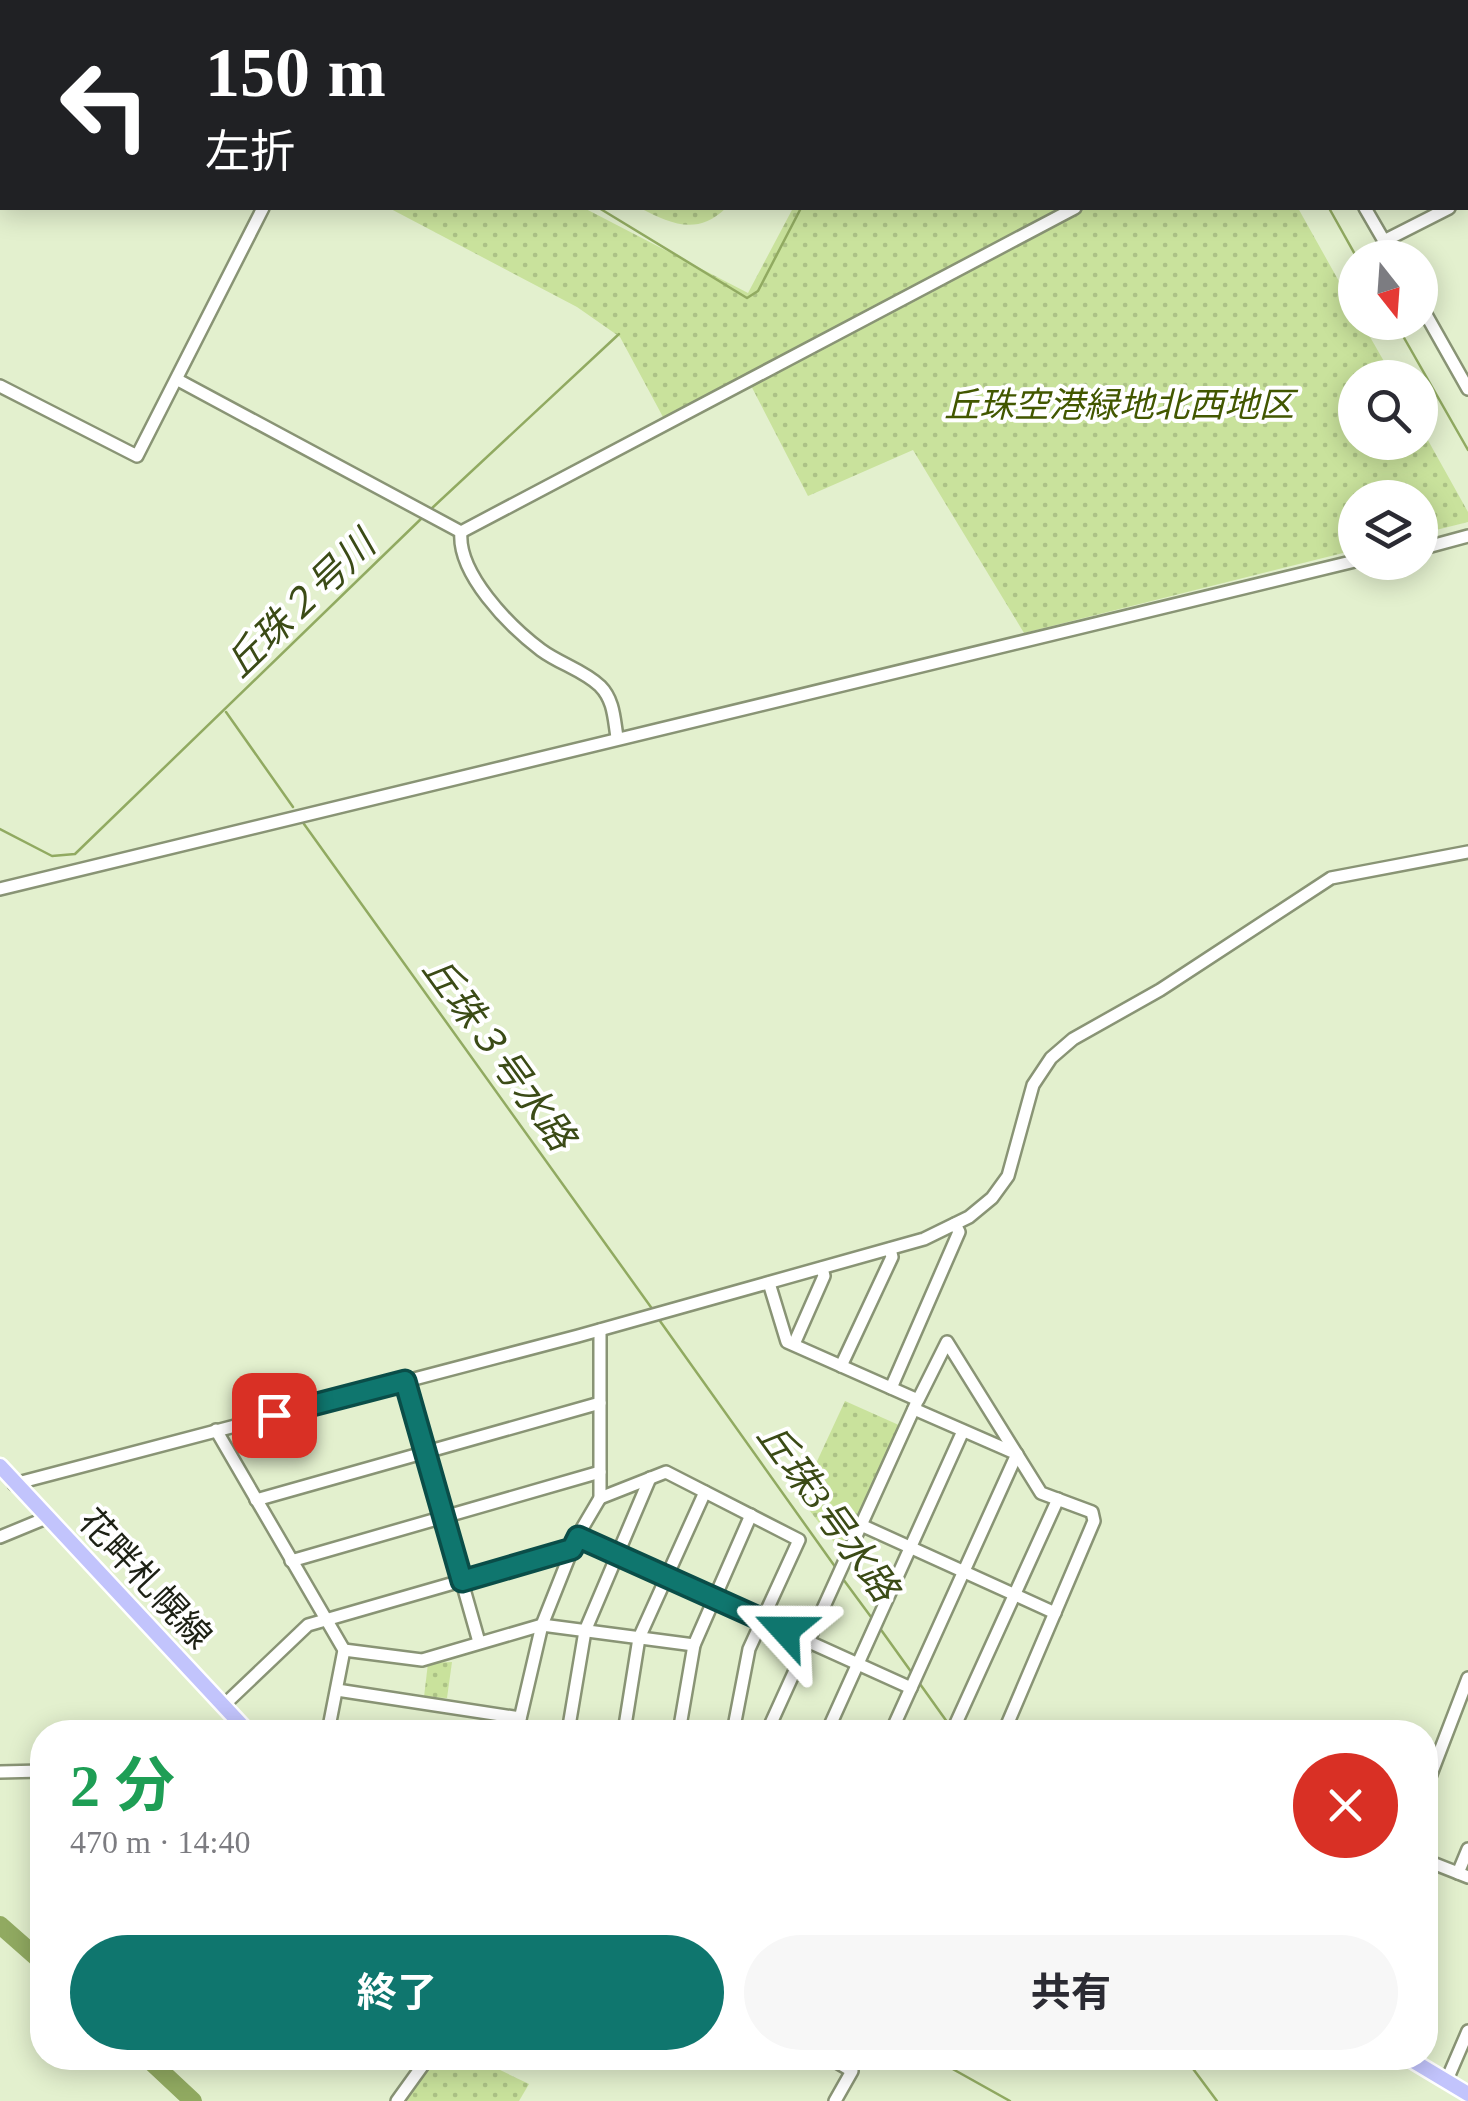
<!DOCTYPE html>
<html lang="ja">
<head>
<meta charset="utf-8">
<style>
  :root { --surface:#fff; --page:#f7f7f7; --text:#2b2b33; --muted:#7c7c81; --accent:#0f766e }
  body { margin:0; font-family:"Times New Roman","Noto Sans JP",serif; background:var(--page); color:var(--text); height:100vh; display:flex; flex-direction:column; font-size:38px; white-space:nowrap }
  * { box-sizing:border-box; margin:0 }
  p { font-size:32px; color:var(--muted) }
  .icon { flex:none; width:55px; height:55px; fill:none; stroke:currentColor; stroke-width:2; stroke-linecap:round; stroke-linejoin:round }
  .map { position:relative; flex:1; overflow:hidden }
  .details { position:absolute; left:30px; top:1720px; width:1408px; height:350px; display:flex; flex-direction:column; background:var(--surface); border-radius:40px; box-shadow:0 5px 25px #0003 }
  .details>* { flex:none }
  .banner { position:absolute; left:0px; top:0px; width:1470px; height:210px; box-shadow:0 5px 25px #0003; background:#202124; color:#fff; overflow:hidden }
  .needle { width:65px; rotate:163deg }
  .controls { position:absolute; left:1338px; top:240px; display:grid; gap:20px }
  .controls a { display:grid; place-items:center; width:100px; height:100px; border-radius:50%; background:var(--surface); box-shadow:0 5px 25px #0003; font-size:50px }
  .pin { position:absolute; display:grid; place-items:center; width:85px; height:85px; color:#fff; margin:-42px; border-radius:20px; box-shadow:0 5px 15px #0006 }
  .me { position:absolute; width:110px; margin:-55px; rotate:294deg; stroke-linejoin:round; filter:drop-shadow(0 0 8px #0008) }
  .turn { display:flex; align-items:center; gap:35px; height:210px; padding:0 40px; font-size:45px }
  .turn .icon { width:130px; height:130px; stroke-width:2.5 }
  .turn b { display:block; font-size:70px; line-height:85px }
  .round { display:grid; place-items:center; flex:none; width:105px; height:105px; border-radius:52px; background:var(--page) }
  .overview { display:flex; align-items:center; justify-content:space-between; height:170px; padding:0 40px }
  h1 { font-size:60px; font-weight:700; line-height:75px; color:#1e9e55 }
  .action { display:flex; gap:20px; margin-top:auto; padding:20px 40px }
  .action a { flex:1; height:115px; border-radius:60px; background:var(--accent); color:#fff; font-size:40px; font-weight:700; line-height:115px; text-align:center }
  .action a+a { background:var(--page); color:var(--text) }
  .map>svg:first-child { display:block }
  .green { fill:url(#green-dots) }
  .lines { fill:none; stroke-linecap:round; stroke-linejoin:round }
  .stream { stroke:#91aa61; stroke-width:2.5 }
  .river { stroke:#91aa61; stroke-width:18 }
  .runway { stroke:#9aa389; stroke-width:68 }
  .minor-casing { stroke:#899475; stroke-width:16 }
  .major-casing { stroke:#fff; stroke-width:19 }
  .minor { stroke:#fff; stroke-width:11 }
  .major { stroke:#c2c4fc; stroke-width:14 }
  .route-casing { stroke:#0a4d48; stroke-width:25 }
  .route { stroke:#0f766e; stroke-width:18 }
  .labels { text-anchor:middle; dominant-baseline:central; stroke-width:8; stroke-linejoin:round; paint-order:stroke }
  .park-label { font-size:35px; font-style:italic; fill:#425700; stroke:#fff }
  .street-label { font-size:35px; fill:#1d2115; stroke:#fff }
  .water-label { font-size:38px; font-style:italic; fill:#3b4b16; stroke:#fff }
</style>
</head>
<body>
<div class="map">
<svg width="1468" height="2101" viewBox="0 0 1468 2101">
  <defs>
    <pattern id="green-dots" width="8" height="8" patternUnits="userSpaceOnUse" patternTransform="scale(2.5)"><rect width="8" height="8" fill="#c9e29c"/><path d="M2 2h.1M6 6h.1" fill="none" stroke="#acc286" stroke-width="1.8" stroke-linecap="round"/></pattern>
  </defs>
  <rect width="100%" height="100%" fill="#e3f0ce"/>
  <!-- green -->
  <g class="green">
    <polygon points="246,0 628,0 632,2 251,2"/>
    <polygon points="389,208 584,208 748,293 793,208 1298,208 1355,310 1355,322 1362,323 1393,377 1355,378 1355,442 1420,442 1420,426 1468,512 1468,522 1420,534 1420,498 1355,498 1355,550 1024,633 913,450 808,496 745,374 663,417 620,337 577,307"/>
    <path d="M640,208H726C697,236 671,224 640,208Z"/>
    <polygon points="845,1401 901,1426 843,1554 800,1498"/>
    <polygon points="452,1662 447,1698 424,1697 428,1663"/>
    <polygon points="435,2058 475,2058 529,2084 519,2101 405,2101"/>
  </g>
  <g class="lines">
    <!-- stream -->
    <g class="stream">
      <polyline points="237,0 242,2"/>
      <polyline points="1210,0 1211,2"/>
      <polyline points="970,2 972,0"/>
      <polyline points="599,208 747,298 758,291 801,208"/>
      <polyline points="1329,208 1357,258"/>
      <polyline points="1395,322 1468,450"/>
      <polyline points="430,510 619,334"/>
      <polyline points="226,712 293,807"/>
      <polyline points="304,824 653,1310"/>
      <polyline points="0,829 52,856 75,854 424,516"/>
      <polyline points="660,1321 836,1568"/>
      <polyline points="843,1579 874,1621"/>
      <polyline points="879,1627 912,1673"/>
      <polyline points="920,1684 950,1726"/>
      <polyline points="933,2058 1010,2101"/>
      <polyline points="1185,2058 1217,2101"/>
    </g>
    <!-- river -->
    <g class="river">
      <polyline points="0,1925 42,1962"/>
      <polyline points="147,2058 193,2101"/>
    </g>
    <!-- runway -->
    <polyline class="runway" points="732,0 737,2"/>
    <!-- minor casing -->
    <g class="minor-casing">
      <g id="minor">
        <polyline points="1245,0 1246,2"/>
        <polyline points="1365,208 1394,258"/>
        <polyline points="1384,241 1449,208"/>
        <polyline points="1420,304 1468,389"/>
        <polyline points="178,380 461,532 1075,208"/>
        <polyline points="0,386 137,456 263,208"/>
        <path d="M461,532C457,573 509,626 541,650C560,664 583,670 600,686C614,700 614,719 617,737"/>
        <polyline points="1420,549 1468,536"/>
        <polyline points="0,889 1355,561"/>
        <polyline points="769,1283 787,1342 918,1400 947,1342 1041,1493 1092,1512 1094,1521 1004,1732"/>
        <polyline points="794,1344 824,1276 822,1268"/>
        <polyline points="841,1366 892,1257 890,1249"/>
        <polyline points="405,1381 479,1642"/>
        <polyline points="891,1388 959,1232 955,1224"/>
        <polyline points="216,1430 344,1650 328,1732"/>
        <polyline points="14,1484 578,1336 924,1239 969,1217 992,1198 1008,1176 1033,1085 1051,1058 1073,1039 1160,990 1331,878 1468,852"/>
        <polyline points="600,1498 666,1472 799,1540 749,1649 733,1732"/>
        <polyline points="256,1500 600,1403"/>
        <polyline points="861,1525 1055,1613"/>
        <polyline points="0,1537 46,1518"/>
        <polyline points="577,1537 911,1688"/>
        <polyline points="291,1561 600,1472"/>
        <polyline points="344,1650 422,1660 542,1625 694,1645"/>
        <polyline points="337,1690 520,1718"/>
        <polyline points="223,1706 308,1625 572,1549"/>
        <polyline points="517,1732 542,1625 577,1537 600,1498 600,1330"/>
        <polyline points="568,1732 585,1631 650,1478"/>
        <polyline points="624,1732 639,1638 705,1492"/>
        <polyline points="679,1732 694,1645 751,1515"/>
        <polyline points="767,1732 916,1404"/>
        <polyline points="827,1732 963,1431"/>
        <polyline points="891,1732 1017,1454 914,1409"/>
        <polyline points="952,1732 1058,1499"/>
        <polyline points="0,1772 42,1771"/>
        <polyline points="1425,1790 1468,1678"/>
        <polyline points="1425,1860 1468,1877"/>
        <polyline points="1458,1873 1468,1849"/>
        <polyline points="830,2058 852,2071 835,2101"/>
        <polyline points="1446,2082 1468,2031"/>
        <polyline points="397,2101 428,2058"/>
      </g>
    </g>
    <!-- major casing -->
    <g class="major-casing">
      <g id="major">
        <polyline points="0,1466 248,1732"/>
        <polyline points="1408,2058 1468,2094"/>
      </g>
    </g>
    <!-- minor -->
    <use href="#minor" class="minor"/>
    <!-- major -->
    <use href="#major" class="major"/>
  </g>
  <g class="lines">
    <!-- route casing -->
    <g class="route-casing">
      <polyline id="route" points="274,1415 405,1381 462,1581 572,1549 578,1537 785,1630"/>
    </g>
    <!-- route -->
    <use href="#route" class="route"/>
  </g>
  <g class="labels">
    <!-- park labels -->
    <g class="park-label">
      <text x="1119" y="405">丘珠空港緑地北西地区</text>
    </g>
    <!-- street labels -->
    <g class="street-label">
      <text transform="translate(145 1579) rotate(47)">花畔札幌線</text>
    </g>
    <!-- water labels -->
    <g class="water-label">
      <text transform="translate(300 604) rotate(-44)">丘珠２号川</text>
      <text transform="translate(499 1053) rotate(54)">丘珠３号水路</text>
      <text transform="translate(828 1512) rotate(54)">丘珠3号水路</text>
    </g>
  </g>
</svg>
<div class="controls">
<a><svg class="needle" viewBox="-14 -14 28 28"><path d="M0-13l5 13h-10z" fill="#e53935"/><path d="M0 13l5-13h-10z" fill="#7c7c81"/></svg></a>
<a><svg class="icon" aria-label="search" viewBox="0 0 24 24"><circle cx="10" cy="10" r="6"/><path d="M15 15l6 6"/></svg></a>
<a><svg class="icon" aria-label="layers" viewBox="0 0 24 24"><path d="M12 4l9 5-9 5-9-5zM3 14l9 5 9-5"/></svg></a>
</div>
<div class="pin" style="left:274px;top:1415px;background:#d93025"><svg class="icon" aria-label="arrive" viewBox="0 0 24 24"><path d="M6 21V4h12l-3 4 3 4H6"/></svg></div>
<svg class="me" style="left:785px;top:1630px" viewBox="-20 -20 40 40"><path d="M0-17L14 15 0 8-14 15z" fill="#0f766e" stroke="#fff" stroke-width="4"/></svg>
<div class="banner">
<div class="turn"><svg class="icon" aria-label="left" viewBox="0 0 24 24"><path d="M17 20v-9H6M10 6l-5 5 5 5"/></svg><div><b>150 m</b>左折</div></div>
</div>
<section class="details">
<div class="overview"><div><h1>2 分</h1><p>470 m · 14:40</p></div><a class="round" style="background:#d93025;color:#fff"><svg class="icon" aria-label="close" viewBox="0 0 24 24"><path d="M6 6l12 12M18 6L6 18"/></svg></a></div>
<div class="action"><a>終了</a><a>共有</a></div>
</section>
</div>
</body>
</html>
